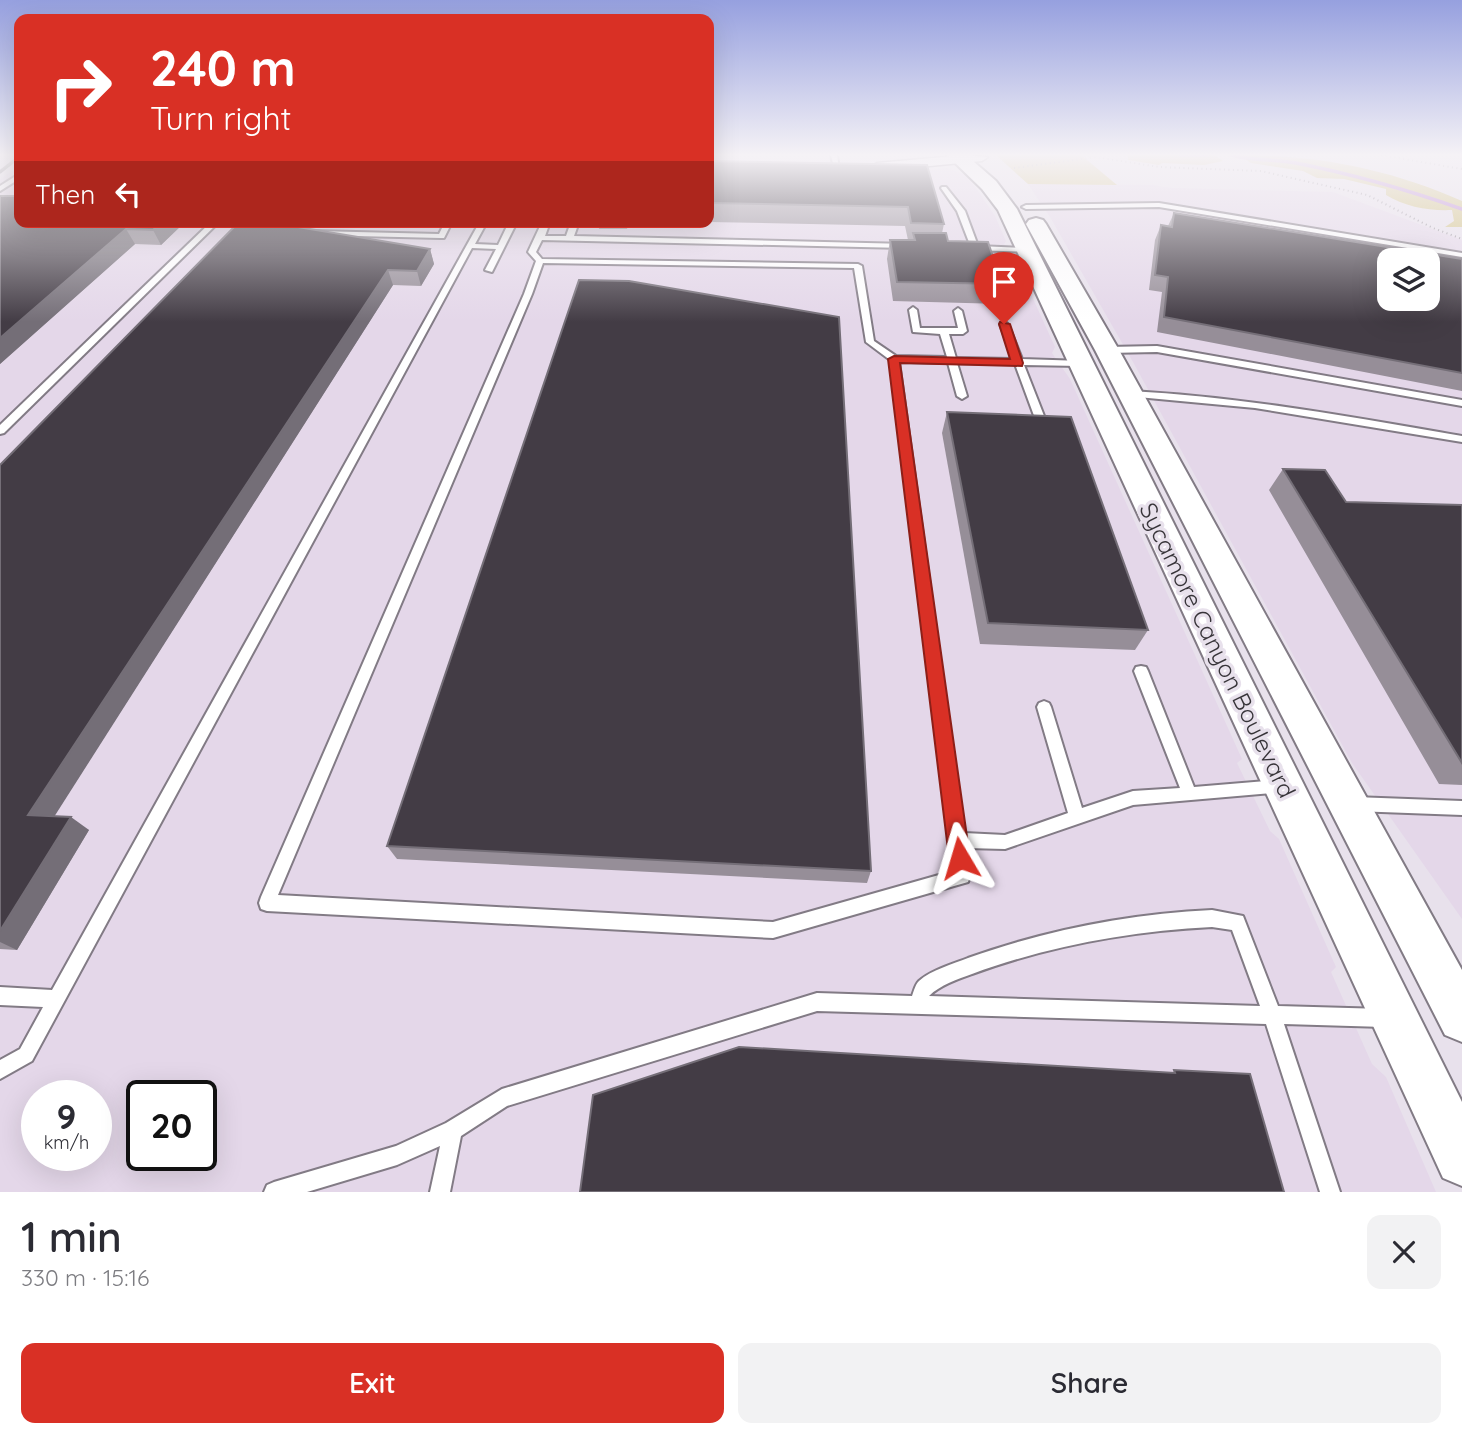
<!DOCTYPE html>
<html lang="en">
<head>
<meta charset="utf-8">
<style>
  :root { --surface:#fff; --page:#f2f2f3; --text:#2b2b33; --muted:#7c7c81; --accent:#d93025 }
  body { margin:0; font-family:Quicksand,sans-serif; background:var(--page); color:var(--text); height:100vh; display:flex; flex-direction:column; font-size:26px; white-space:nowrap }
  * { box-sizing:border-box; margin:0 }
  p { font-size:23px; color:var(--muted) }
  .icon { flex:none; width:38px; height:38px; fill:none; stroke:currentColor; stroke-width:2; stroke-linecap:round; stroke-linejoin:round }
  .map { position:relative; height:1192px; overflow:hidden }
  .side { display:flex; flex-direction:column; background:var(--surface); flex:1 }
  .side>* { flex:none }
  .top-card { position:absolute; left:14px; top:14px; width:700px; height:214px; border-radius:14px; box-shadow:0 7px 28px #0002; background:#d93025; color:#fff; overflow:hidden }
  .buttons { position:absolute; left:1377px; top:248px; display:grid; gap:14px }
  .buttons a { display:grid; place-items:center; width:63px; height:63px; border-radius:14px; background:var(--surface); box-shadow:0 7px 28px #0002; font-size:35px }
  .speed { position:absolute; left:21px; top:1080px; display:flex; gap:14px; font-size:35px; font-weight:700; text-align:center }
  .speed>* { display:grid; place-content:center; width:91px; height:91px; border-radius:50%; background:var(--surface); box-shadow:0 7px 28px #0002; line-height:1 }
  .speed small { font-size:18px; font-weight:400 }
  .speed .limit { border:4px solid #111; border-radius:10px; background:#fff; color:#111 }
  .pin { position:absolute; display:grid; place-items:center; width:60px; height:60px; color:#fff; margin:-72px -30px; border-radius:50% 50% 50% 0; rotate:-45deg; box-shadow:0 0 7px #0007 }
  .pin .icon { rotate:45deg }
  .me { position:absolute; width:77px; margin:-38px; rotate:353deg; stroke-linejoin:round; filter:drop-shadow(0 0 5px #0008) }
  .turn { display:flex; align-items:center; gap:24px; height:147px; padding:0 21px; font-size:32px }
  .turn .icon { width:91px; height:91px; stroke-width:2.5 }
  .turn b { display:block; font-size:49px; line-height:60px }
  .then { display:flex; align-items:center; height:66px; padding:0 21px; background:#0003; gap:14px; font-size:26px }
  .round { display:grid; place-items:center; flex:none; width:74px; height:74px; border-radius:14px; background:var(--page) }
  .overview { display:flex; align-items:center; justify-content:space-between; height:119px; padding:0 21px }
  h1 { font-size:42px; font-weight:600; line-height:52px }
  .action { display:flex; gap:14px; margin-top:auto; padding:14px 21px }
  .action a { flex:1; height:80px; border-radius:14px; background:var(--accent); color:#fff; font-size:28px; font-weight:600; line-height:80px; text-align:center }
  .action a+a { background:var(--page); color:var(--text) }
  .map>svg:first-child { display:block }
  .built { fill:#e4d7e9; fill-rule:evenodd }
  .green { fill:#d2c281 }
  .lines { fill:none; stroke-linecap:round; stroke-linejoin:round }
  .stream { stroke:#bb83d2; stroke-width:3.5 }
  .lane-casing { stroke:#827b85; stroke-width:4 }
  .street-casing { stroke:#827b85; stroke-width:3 }
  .secondary-casing { stroke:#827b85; stroke-width:4 }
  .path { stroke:#928c95; stroke-width:2; stroke-dasharray:1 3.5; stroke-linecap:butt }
  .lane { fill:#fff; fill-rule:evenodd }
  .street { fill:#fff; fill-rule:evenodd }
  .secondary { fill:#fff; fill-rule:evenodd }
  .rail { stroke:#565258; stroke-width:3.5 }
  .wall { fill:#968e98 }
  .shaded-wall { fill:#746e77 }
  .building { fill:#433c45; stroke:#746e77; stroke-width:2; fill-rule:evenodd }
  .route { fill:#d93025; stroke:#8d1f18; stroke-width:2 }
  .labels { text-anchor:middle; dominant-baseline:central; stroke-width:7; stroke-linejoin:round; paint-order:stroke }
  .street-label { font-size:24px; fill:#373439; stroke:#e8e1ec }
</style>
</head>
<body>
<div class="map">
<svg width="1462" height="1192" viewBox="0 0 1462 1192">
  <rect width="100%" height="100%" fill="#e8e1ec"/>
  <!-- built -->
  <g class="built">
    <path d="M19,166V222H709V174L907,173L946,168L967,175L995,216L1006,241L1004,244L1015,259L1055,347L1052,353L1070,379L1242,759L1237,763L1270,831L1279,839L1336,967L1331,972L1372,1064L1386,1077L1436,1192H0V179ZM37,1096H96V1155H37ZM142,1096H201V1155H142Z"/>
    <path d="M1028,184L1151,185L1173,188L1333,192L1462,240V919L1352,763L1133,362L1050,217ZM1390,261H1428V299H1390Z"/>
  </g>
  <!-- green -->
  <g class="green">
    <polygon points="996,155 1081,155 1117,185 1028,184"/>
    <polygon points="1128,155 1214,155 1223,161 1204,165 1162,163 1159,165 1128,160"/>
    <path d="M1239,155C1317,155 1390,169 1462,201V227H1445L1454,221L1452,210C1429,211 1406,207 1386,195V189L1344,179L1317,178L1303,171L1251,163Z"/>
  </g>
  <g class="lines">
    <!-- stream -->
    <g class="stream">
      <polyline points="1180,155 1208,155"/>
      <path d="M1232,155C1253,161 1274,159 1296,163C1352,174 1408,190 1462,209"/>
    </g>
    <!-- lane casing -->
    <g class="lane-casing">
      <g id="lane">
        <polygon points="831,155 837,155 839,169 834,168"/>
        <polygon points="19,174 19,179 0,191 0,186"/>
        <polygon points="942,187 946,187 965,211 978,246 1027,248 1030,248 1030,252 972,250 957,211 941,188"/>
        <polygon points="1159,203 1462,253 1462,257 1159,207 1026,209 1022,207 1026,205"/>
        <polygon points="211,222 219,222 4,433 0,434 0,425"/>
        <polygon points="445,222 487,222 475,244 498,245 509,222 517,222 492,272 485,270 496,249 472,248 32,1061 0,1079 0,1060 20,1049 43,1007 0,1005 0,987 52,990 478,225 451,224 444,238 441,238 315,235 311,233 315,231 439,234"/>
        <path d="M542,222H550L545,236H566L571,222H579L574,236L908,244V248H905L542,240L536,252L542,259L858,264L862,266L874,341L896,356L947,357L940,334L913,332L909,310L913,307L917,310L920,328H958L954,311L958,308L962,311L967,331L963,334H949L956,358L1013,359L1000,324L1004,321L1008,324L1022,359L1083,361L1085,363L1080,366L1024,365L1046,421L1041,424L1036,421L1015,364L957,363L967,396L962,399L957,396L948,363L899,362L964,833L1005,835L1068,813L1037,707L1039,703L1044,701L1049,703L1051,707L1082,808L1133,791L1180,788L1134,671L1136,667L1141,666L1146,667L1148,671L1194,787L1279,780L1284,782L1286,787L1284,792L1133,805L1005,849L966,848L970,876L968,882L773,938L267,911L261,909L259,903L261,897L524,294L536,261L528,252ZM543,263L854,268L866,342L890,360L953,871L773,922L278,895L532,294Z"/>
        <polygon points="1157,346 1462,400 1462,406 1157,352 1107,353 1102,350 1107,347"/>
        <path d="M1130,391C1242,397 1352,417 1462,436V442L1255,408L1127,396L1125,394Z"/>
        <polygon points="1354,797 1462,801 1462,815 1354,811 1349,809 1347,804 1349,799"/>
        <path d="M1212,910L1243,916L1278,1006L1384,1009L1390,1012L1393,1018L1390,1024L1384,1027L1284,1024L1340,1192H1320L1266,1024L817,1011L507,1106L461,1136L450,1192H430L440,1146L397,1165L307,1192H264L267,1185L274,1182L396,1146L446,1123L502,1089L817,993L912,996C914,991 915,985 919,981C931,970 953,964 968,958C1046,930 1129,914 1212,910ZM1212,927L1232,930L1260,1006L929,996C940,985 958,979 972,974C1048,946 1131,931 1212,927Z"/>
      </g>
    </g>
    <!-- street casing -->
    <g class="street-casing">
      <polygon id="street" points="965,155 988,157 982,161 877,171 871,167 877,163"/>
    </g>
    <!-- secondary casing -->
    <g class="secondary-casing">
      <g id="secondary">
        <polygon points="947,155 966,155 996,181 1017,209 1462,1102 1462,1186 1443,1178 998,210 982,189"/>
        <polygon points="1036,218 1043,220 1046,224 1119,350 1462,970 1462,1042 1445,1035 1095,350 1026,224 1029,220"/>
      </g>
    </g>
    <!-- path -->
    <g class="path">
      <polyline points="1381,155 1462,169"/>
      <polyline points="1014,168 1096,157 1159,167 1261,171 1367,195 1433,228 1462,239"/>
    </g>
    <!-- lane -->
    <use href="#lane" class="lane"/>
    <!-- street -->
    <use href="#street" class="street"/>
    <!-- secondary -->
    <use href="#secondary" class="secondary"/>
    <!-- rail -->
    <polyline class="rail" points="0,172 19,157"/>
  </g>
  <!-- wall -->
  <g class="wall">
    <polygon points="709,161 927,165 944,224 942,233 948,241 994,260 1008,284 1002,304 893,301 887,259 890,240 908,240 905,226 709,222"/>
    <polygon points="0,196 19,222 185,222 161,245 135,244 0,364"/>
    <polygon points="1174,213 1462,259 1462,391 1157,332 1162,292 1149,290 1155,240 1161,225 1168,226"/>
    <polygon points="598,222 629,222 627,229 599,229"/>
    <polygon points="430,249 434,264 421,286 393,285 54,816 89,830 17,950 0,949 0,465"/>
    <polygon points="947,412 1148,630 1135,650 980,644 942,433"/>
    <polygon points="1283,469 1346,502 1462,505 1462,785 1439,784 1269,490"/>
    <polygon points="387,846 871,871 867,883 397,859"/>
  </g>
  <!-- shaded-wall -->
  <g class="shaded-wall">
    <polygon points="162,222 185,222 161,245 153,230"/>
    <polygon points="126,229 135,244 0,364 0,338"/>
    <polygon points="430,249 434,264 421,286 417,271"/>
    <polygon points="388,270 393,285 47,828 28,815"/>
    <polygon points="71,817 89,830 17,950 0,942 0,931"/>
  </g>
  <!-- building -->
  <g class="building">
    <polygon points="709,161 927,165 944,224 911,223 908,207 709,203"/>
    <polygon points="0,196 19,196 19,222 162,222 153,230 126,229 0,338"/>
    <path d="M1174,213L1462,259V373L1164,317L1168,277L1155,275L1161,225L1172,227ZM1390,261H1428V299H1390Z"/>
    <polygon points="237,224 286,225 430,249 417,271 388,270 28,815 71,817 0,931 0,465"/>
    <polygon points="913,233 946,233 948,241 988,242 994,260 999,260 1008,284 897,282 890,240 915,240"/>
    <polygon points="579,280 629,281 839,317 871,871 387,846"/>
    <polygon points="947,412 1071,417 1148,630 988,623"/>
    <polygon points="1283,469 1325,470 1346,502 1462,505 1462,763"/>
    <polygon points="739,1047 1175,1073 1174,1070 1250,1074 1284,1192 580,1192 593,1095"/>
  </g>
  <!-- sky -->
  <linearGradient id="sky" x2="0" y2="1"><stop stop-color="#96a0df"/><stop offset="0.48" stop-color="#f5f2f6"/><stop offset="1" stop-color="#f5f2f6" stop-opacity="0"/></linearGradient>
  <rect width="1462" height="322" fill="url(#sky)"/>
  <!-- route -->
  <polygon class="route" points="1000,322 1010,324 1023,363 1022,366 900,363 970,858 967,865 960,868 952,865 949,858 888,359 894,356 1010,359 999,324"/>
  <g class="labels">
    <!-- street labels -->
    <g class="street-label">
      <text transform="translate(1218 650) rotate(64)">Sycamore Canyon Boulevard</text>
    </g>
  </g>
</svg>
<div class="buttons">
<a><svg class="icon" aria-label="layers" viewBox="0 0 24 24"><path d="M12 4l9 5-9 5-9-5zM3 14l9 5 9-5"/></svg></a>
</div>
<div class="speed"><div>9<small>km/h</small></div><div class="limit">20</div></div>
<div class="pin" style="left:1004px;top:324px;background:#d93025"><svg class="icon" aria-label="arrive" viewBox="0 0 24 24"><path d="M6 21V4h12l-3 4 3 4H6"/></svg></div>
<svg class="me" style="left:960px;top:858px" viewBox="-20 -20 40 40"><path d="M0-17L14 15 0 8-14 15z" fill="#d93025" stroke="#fff" stroke-width="4"/></svg>
<div class="top-card">
<div class="turn"><svg class="icon" aria-label="right" viewBox="0 0 24 24"><path d="M7 20v-9h11M14 6l5 5-5 5"/></svg><div><b>240 m</b>Turn right</div></div>
<div class="then">Then<svg class="icon" aria-label="left" viewBox="0 0 24 24"><path d="M17 20v-9H6M10 6l-5 5 5 5"/></svg></div>
</div>
</div>
<section class="side">
<div class="overview"><div><h1>1 min</h1><p>330 m · 15:16</p></div><a class="round"><svg class="icon" aria-label="close" viewBox="0 0 24 24"><path d="M6 6l12 12M18 6L6 18"/></svg></a></div>
<div class="action"><a>Exit</a><a>Share</a></div>
</section>
</body>
</html>
